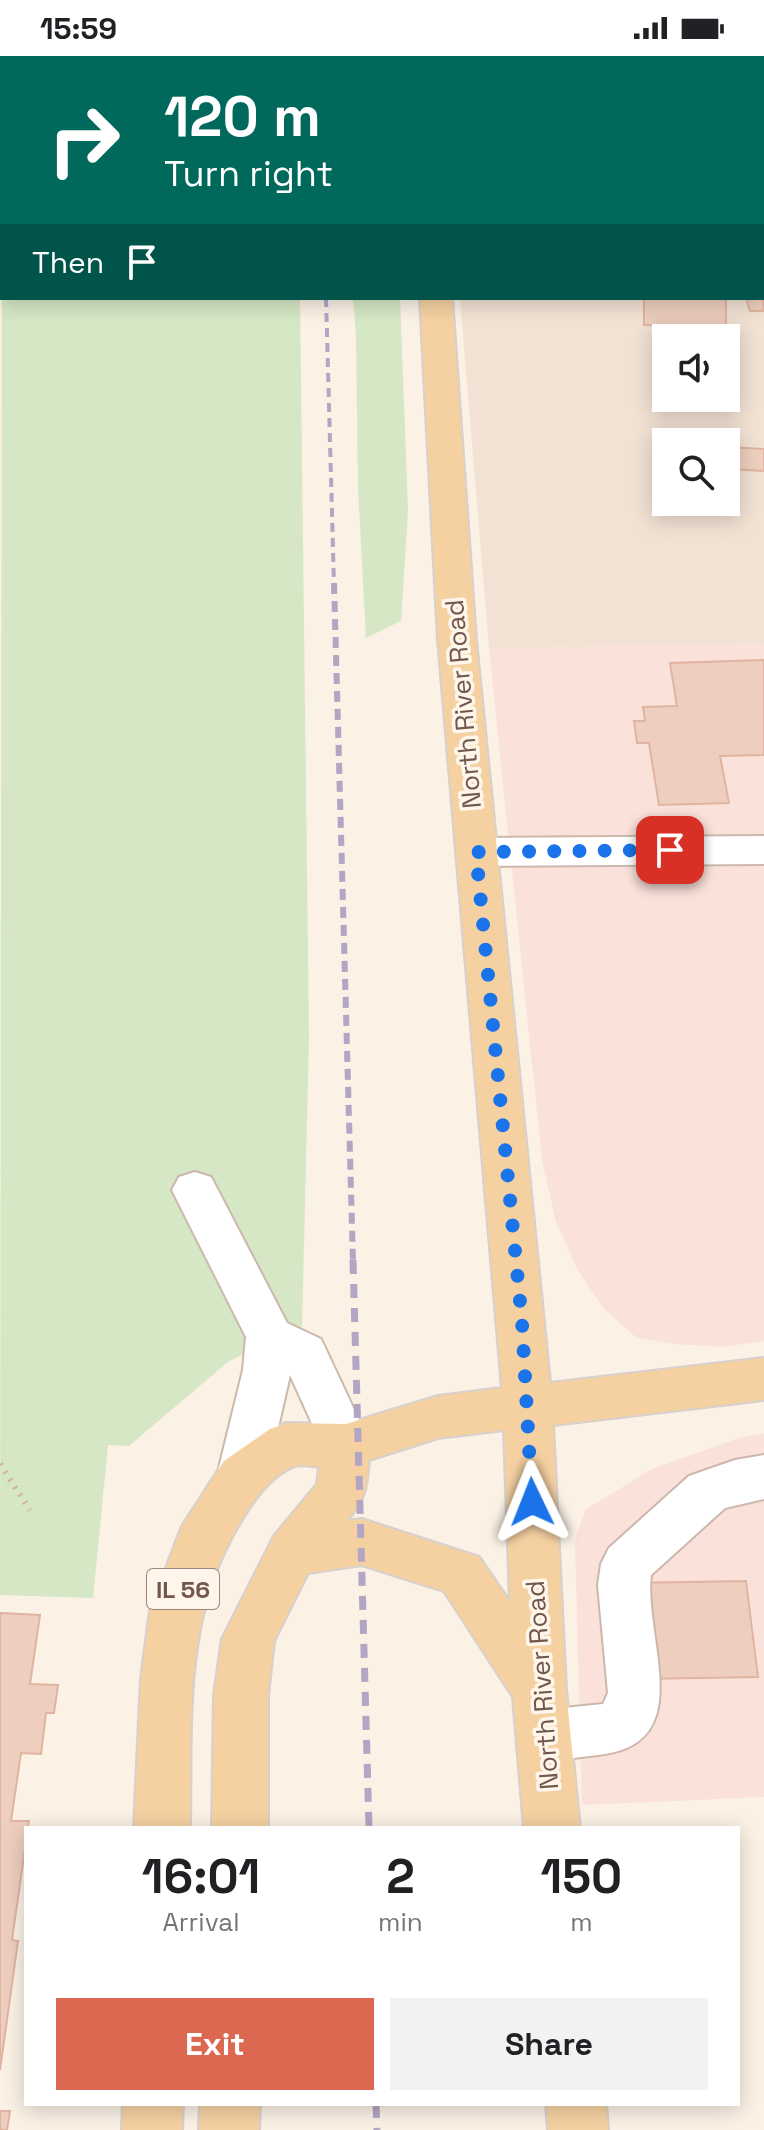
<!DOCTYPE html>
<html lang="en">
<head>
<meta charset="utf-8">
<style>
  :root { --surface:#fff; --page:#f2f2f2; --text:#202124; --muted:#757577; --accent:#dd6852 }
  body { margin:0; font-family:"Space Grotesk",sans-serif; background:var(--page); color:var(--text); height:100vh; display:flex; flex-direction:column; font-size:30px; white-space:nowrap }
  * { box-sizing:border-box; margin:0 }
  p { font-size:26px; color:var(--muted) }
  .icon { flex:none; width:44px; height:44px; fill:none; stroke:currentColor; stroke-width:2; stroke-linecap:round; stroke-linejoin:round }
  .map { position:relative; flex:1; overflow:hidden }
  .side { position:absolute; left:24px; top:1770px; width:716px; height:280px; display:flex; flex-direction:column; background:var(--surface); border-radius:0px; box-shadow:0 4px 20px #0003 }
  .side>* { flex:none }
  .top-card { position:absolute; left:0px; top:0px; width:764px; height:244px; box-shadow:0 4px 20px #0003; background:#00695c; color:#fff; overflow:hidden }
  .controls { position:absolute; left:652px; top:268px; display:grid; gap:16px }
  .controls a { display:grid; place-items:center; width:88px; height:88px; border-radius:0px; background:var(--surface); box-shadow:0 4px 20px #0003; font-size:40px }
  .pin { position:absolute; display:grid; place-items:center; width:68px; height:68px; color:#fff; margin:-34px; border-radius:16px; box-shadow:0 4px 12px #0006 }
  .me { position:absolute; width:88px; margin:-44px; rotate:358deg; stroke-linejoin:round; filter:drop-shadow(0 0 6px #0008) }
  .turn { display:flex; align-items:center; gap:28px; height:168px; padding:0 32px; font-size:36px }
  .turn .icon { width:104px; height:104px; stroke-width:2.5 }
  .turn b { display:block; font-size:56px; line-height:68px }
  .then { display:flex; align-items:center; height:76px; padding:0 32px; background:#0003; gap:16px; font-size:30px }
  .eta { display:flex; justify-content:space-evenly; align-items:center; height:136px; text-align:center }
  .eta b { font-size:48px; font-weight:800; line-height:56px }
  .action { display:flex; gap:16px; margin-top:auto; padding:16px 32px }
  .action a { flex:1; height:92px; border-radius:0px; background:var(--accent); color:#fff; font-size:32px; font-weight:800; line-height:92px; text-align:center }
  .action a+a { background:var(--page); color:var(--text) }
  .status { display:flex; justify-content:space-between; align-items:center; height:56px; padding:0 40px; background:var(--surface); direction:ltr }
  .status svg { height:22px; fill:currentColor }
  .map>svg:first-child { display:block }
  .residential { fill:#f2e2d4; fill-rule:evenodd }
  .commercial { fill:#fae1da }
  .green { fill:#d5e7c5 }
  .building { fill:#eecfbf; stroke:#e0b4a0; stroke-width:2 }
  .lines { fill:none; stroke-linecap:round; stroke-linejoin:round }
  .minor-casing { stroke:#ccb8ac; stroke-width:4 }
  .major-casing { stroke:#d8d0cd; stroke-width:4 }
  .path-far1 { stroke:#d3b2a2; stroke-width:4; stroke-dasharray:1 4; stroke-linecap:butt }
  .path { stroke:#d3b2a2; stroke-width:6; stroke-dasharray:2 7; stroke-linecap:butt }
  .minor { fill:#fff; fill-rule:evenodd }
  .major { fill:#f5d1a2; fill-rule:evenodd }
  .rail-far2 { stroke:#b3a5c4; stroke-width:4; stroke-dasharray:9 6; stroke-linecap:butt }
  .rail-far1 { stroke:#b3a5c4; stroke-width:6; stroke-dasharray:11 7; stroke-linecap:butt }
  .rail { stroke:#b3a5c4; stroke-width:7; stroke-dasharray:14 10; stroke-linecap:butt }
  .route { stroke:#1a73e8; stroke-width:14; stroke-dasharray:0 25.2 }
  .labels { text-anchor:middle; dominant-baseline:central; stroke-width:7; stroke-linejoin:round; paint-order:stroke }
  .shield { fill:#fef5eb; stroke:#9c867c; stroke-width:2 }
  .shield-label { font-size:24px; font-weight:bold; fill:#72574c }
  .street-label { font-size:26px; fill:#72574c; stroke:#fef5eb }
</style>
</head>
<body>
<div class="status"><b>15:59</b><svg viewBox="0 0 49 12"><path d="M0 12V9h3v3zM5 12V6h3v6zM10 12V3h3v9zM15 12V0h3v12zM26 1h20v11H26zM47 4h2v5h-2z"/></svg></div>
<div class="map">
<svg width="764" height="2074" viewBox="0 0 764 2074">
  <rect width="100%" height="100%" fill="#fbf1e5"/>
  <!-- residential -->
  <path class="residential" d="M444,0H764V587L489,593L460,242H762V2ZM666,282H726V342H666ZM666,386H726V446H666Z"/>
  <!-- commercial -->
  <g class="commercial">
    <polygon points="764,587 764,1285 722,1291 674,1288 637,1282 604,1253 578,1215 556,1166 542,1104 489,593"/>
    <polygon points="764,1377 764,1741 582,1749 575,1484 585,1454 652,1413 739,1382"/>
  </g>
  <!-- green -->
  <g class="green">
    <polygon points="99,0 388,0 388,2 98,2"/>
    <polygon points="2,135 2,242 300,242 309,980 302,1271 229,1305 129,1390 108,1389 93,1542 0,1539"/>
    <polygon points="353,242 400,242 408,454 401,565 366,582 358,432 356,280"/>
  </g>
  <!-- building -->
  <g class="building">
    <polygon points="762,234 764,255 750,255 746,242 762,242"/>
    <polygon points="644,242 726,242 726,272 644,269"/>
    <polygon points="726,391 764,393 764,415 726,413"/>
    <polygon points="764,604 764,699 720,700 729,747 659,749 649,687 637,687 634,665 645,665 643,651 677,650 670,607"/>
    <polygon points="746,1525 758,1621 637,1623 627,1527"/>
    <polygon points="0,1557 40,1559 30,1628 58,1629 54,1657 46,1657 41,1698 21,1697 11,1765 29,1765 12,1884 18,1885 0,2014"/>
    <polygon points="0,2055 10,2055 7,2074 0,2074"/>
  </g>
  <g class="lines">
    <!-- minor casing -->
    <g class="minor-casing">
      <g id="minor">
        <polygon points="764,780 764,808 476,810 462,806 456,796 462,786 476,782"/>
        <polygon points="195,1116 211,1121 287,1267 321,1283 371,1390 363,1405 346,1412 329,1405 290,1319 267,1420 260,1435 242,1442 224,1435 217,1420 243,1314 246,1281 172,1134 179,1121"/>
        <path d="M764,1399V1443L725,1452L651,1519C643,1582 700,1689 598,1699C572,1702 550,1707 525,1697L517,1679L525,1661L544,1654L603,1648L608,1637L598,1529L601,1508L609,1492L689,1420L735,1404Z"/>
      </g>
    </g>
    <!-- major casing -->
    <g class="major-casing">
      <g id="major">
        <rect x="401" y="0" width="28" height="2"/>
        <path d="M420,242H452L476,584L550,1327L764,1302V1344L553,1369L566,1634L580,1772H524L513,1641L444,1535L362,1509L308,1517L274,1585L268,1639V1772H212L214,1639L222,1583L274,1480L317,1428L319,1411C312,1410 301,1408 295,1410C272,1419 255,1442 243,1462C182,1559 192,1662 190,1772H134L141,1623L150,1554L182,1470L224,1405L270,1373L287,1367L346,1368L438,1340L502,1332L438,584ZM504,1374L510,1546L479,1501L362,1463L346,1465C365,1446 367,1430 369,1404L438,1382Z"/>
        <polygon points="123,2048 183,2048 182,2074 122,2074"/>
        <polygon points="200,2048 260,2048 259,2074 199,2074"/>
        <polygon points="546,2048 606,2048 608,2074 548,2074"/>
      </g>
    </g>
    <!-- path-far1 -->
    <polyline class="path-far1" points="0,170 2,167"/>
    <!-- path -->
    <polyline class="path" points="0,1408 30,1454"/>
    <!-- minor -->
    <use href="#minor" class="minor"/>
    <!-- major -->
    <use href="#major" class="major"/>
    <!-- rail-far2 -->
    <polyline class="rail-far2" points="326,242 334,529"/>
    <!-- rail-far1 -->
    <polyline class="rail-far1" points="334,527 353,1206"/>
    <!-- rail -->
    <g class="rail">
      <polyline points="353,1204 369,1772"/>
      <polyline points="376,2048 377,2074"/>
    </g>
  </g>
  <g class="lines">
    <!-- route -->
    <polyline class="route" points="532,1446 522,1266 476,796 670,794"/>
  </g>
  <g class="labels">
    <!-- shield labels -->
    <rect class="shield" x="147" y="1513" width="72" height="40" rx="6"/>
    <g class="shield-label">
      <text x="183" y="1533">IL 56</text>
    </g>
    <!-- street labels -->
    <g class="street-label">
      <text transform="translate(463 648) rotate(-95)">North River Road</text>
      <text transform="translate(542 1629) rotate(-94)">North River Road</text>
    </g>
  </g>
</svg>
<div class="controls">
<a><svg class="icon" aria-label="sound" viewBox="0 0 24 24"><path d="M4 9h4l5-4v14l-5-4H4zM17 9q2 3 0 6"/></svg></a>
<a><svg class="icon" aria-label="search" viewBox="0 0 24 24"><circle cx="10" cy="10" r="6"/><path d="M15 15l6 6"/></svg></a>
</div>
<div class="pin" style="left:670px;top:794px;background:#d93025"><svg class="icon" aria-label="arrive" viewBox="0 0 24 24"><path d="M6 21V4h12l-3 4 3 4H6"/></svg></div>
<svg class="me" style="left:532px;top:1446px" viewBox="-20 -20 40 40"><path d="M0-17L14 15 0 8-14 15z" fill="#1a73e8" stroke="#fff" stroke-width="4"/></svg>
<div class="top-card">
<div class="turn"><svg class="icon" aria-label="right" viewBox="0 0 24 24"><path d="M7 20v-9h11M14 6l5 5-5 5"/></svg><div><b>120 m</b>Turn right</div></div>
<div class="then">Then<svg class="icon" aria-label="arrive" viewBox="0 0 24 24"><path d="M6 21V4h12l-3 4 3 4H6"/></svg></div>
</div>
<section class="side">
<div class="eta">
<div><b>16:01</b><p>Arrival</p></div>
<div><b>2</b><p>min</p></div>
<div><b>150</b><p>m</p></div>
</div>
<div class="action"><a>Exit</a><a>Share</a></div>
</section>
</div>
</body>
</html>
